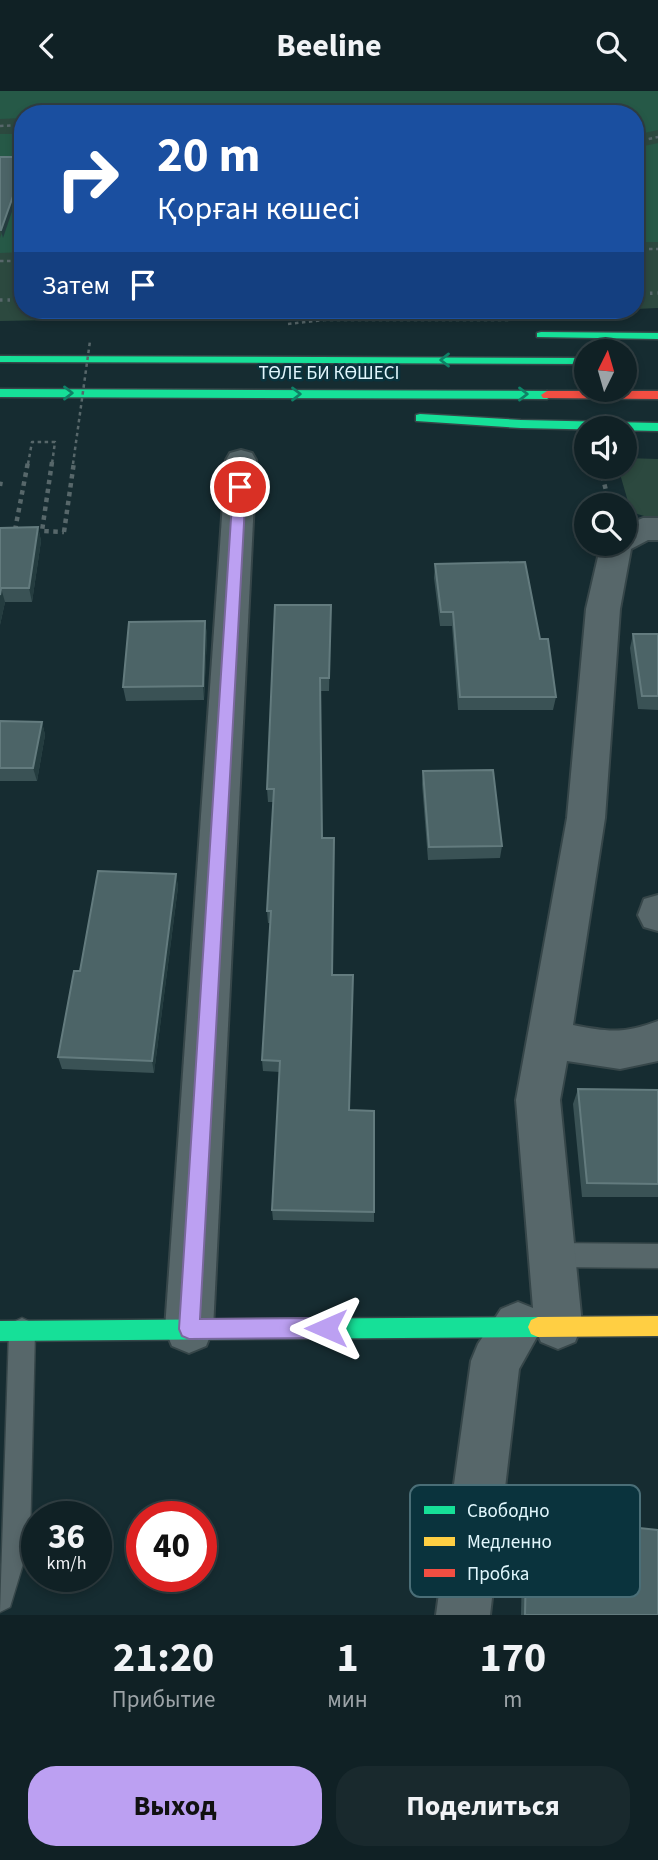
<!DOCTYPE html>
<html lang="ru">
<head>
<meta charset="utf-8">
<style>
  :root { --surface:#102125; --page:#19292d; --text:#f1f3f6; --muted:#9ca3a7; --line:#303e42; --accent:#bca0f2 }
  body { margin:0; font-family:"Source Sans 3",sans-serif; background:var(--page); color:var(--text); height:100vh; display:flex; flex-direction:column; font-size:26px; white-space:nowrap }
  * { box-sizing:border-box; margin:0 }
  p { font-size:23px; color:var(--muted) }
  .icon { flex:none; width:38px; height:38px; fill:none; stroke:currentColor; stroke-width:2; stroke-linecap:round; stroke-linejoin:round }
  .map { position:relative; height:1524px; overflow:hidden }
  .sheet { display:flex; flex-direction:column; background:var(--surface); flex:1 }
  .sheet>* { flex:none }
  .guide { position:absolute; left:14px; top:14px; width:630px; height:214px; border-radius:28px; box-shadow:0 4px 10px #0003,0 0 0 2px var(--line); background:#1a4fa0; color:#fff; overflow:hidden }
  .needle { width:46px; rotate:5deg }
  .fabs { position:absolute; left:574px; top:248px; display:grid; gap:14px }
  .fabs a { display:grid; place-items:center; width:63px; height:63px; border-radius:50%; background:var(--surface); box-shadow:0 4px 10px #0003,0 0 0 2px var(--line); font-size:35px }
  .speed { position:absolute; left:21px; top:1410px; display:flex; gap:14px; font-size:35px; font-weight:700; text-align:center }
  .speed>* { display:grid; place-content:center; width:91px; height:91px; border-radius:50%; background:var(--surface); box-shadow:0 4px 10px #0003,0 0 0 2px var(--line); line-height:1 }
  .speed small { font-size:18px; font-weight:400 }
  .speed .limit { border:10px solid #d22; background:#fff; color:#111 }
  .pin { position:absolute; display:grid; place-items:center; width:60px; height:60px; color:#fff; margin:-30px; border:4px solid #fff; border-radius:50%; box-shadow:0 2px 7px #0007 }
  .me { position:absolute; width:77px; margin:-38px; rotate:270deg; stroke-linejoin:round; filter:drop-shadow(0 0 5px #0008) }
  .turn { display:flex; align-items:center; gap:24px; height:147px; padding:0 28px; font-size:32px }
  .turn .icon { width:91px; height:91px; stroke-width:2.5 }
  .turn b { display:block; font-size:49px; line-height:60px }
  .then { display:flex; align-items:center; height:66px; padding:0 28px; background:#0003; gap:14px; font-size:26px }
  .eta { display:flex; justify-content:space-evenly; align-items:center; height:119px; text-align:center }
  .eta b { font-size:42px; font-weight:700; line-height:49px }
  .primary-button { display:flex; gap:14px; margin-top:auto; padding:14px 28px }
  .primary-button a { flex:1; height:80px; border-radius:28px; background:var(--accent); color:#111; font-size:28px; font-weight:700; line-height:80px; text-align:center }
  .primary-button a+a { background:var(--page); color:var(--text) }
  header { display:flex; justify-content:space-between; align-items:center; height:91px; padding:0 28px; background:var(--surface); font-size:32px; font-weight:700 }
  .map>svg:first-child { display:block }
  .green { fill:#2c493f }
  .forest { fill:#265947 }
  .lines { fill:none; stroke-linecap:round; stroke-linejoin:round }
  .lane-casing { stroke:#364649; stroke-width:3 }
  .street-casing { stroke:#364649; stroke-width:4 }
  .fast-casing { stroke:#364649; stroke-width:3 }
  .slow-casing { stroke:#364649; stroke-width:3 }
  .jam-casing { stroke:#364649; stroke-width:3 }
  .path-far1 { stroke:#57676a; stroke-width:2.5; stroke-dasharray:3.5 3.5; stroke-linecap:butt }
  .path { stroke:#57676a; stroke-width:4.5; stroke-dasharray:4.5 4.5; stroke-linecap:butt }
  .lane { fill:#57676a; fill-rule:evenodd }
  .street { fill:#57676a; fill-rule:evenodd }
  .fast { fill:#16e098; fill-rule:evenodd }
  .slow { fill:#ffcf43; fill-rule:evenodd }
  .jam { fill:#f24e42; fill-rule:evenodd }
  .rail { stroke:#57676a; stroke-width:3.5; stroke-dasharray:2.5 5; stroke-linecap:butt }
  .path-bridge-far1 { stroke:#57676a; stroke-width:2.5; stroke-dasharray:3.5 3.5; stroke-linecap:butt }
  .path-bridge { stroke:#57676a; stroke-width:4.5; stroke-dasharray:4.5 4.5; stroke-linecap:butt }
  .wall { fill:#3a5255 }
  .shaded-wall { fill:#243c3f }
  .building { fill:#4c6467; stroke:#637b7e; stroke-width:2 }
  .oneway { stroke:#0f8166 }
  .route { fill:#bca0f2; stroke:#7a689d; stroke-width:2 }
  .labels { text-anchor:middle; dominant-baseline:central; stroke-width:5; stroke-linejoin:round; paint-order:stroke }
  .far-street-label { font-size:19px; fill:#e1f7fd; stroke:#0a333d }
  .key { fill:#0a333d; stroke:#4a6e77; stroke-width:2 }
  .key-label { font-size:19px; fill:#e1f7fd }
</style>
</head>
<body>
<header><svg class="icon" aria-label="back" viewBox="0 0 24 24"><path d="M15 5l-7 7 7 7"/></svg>Beeline<svg class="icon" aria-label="search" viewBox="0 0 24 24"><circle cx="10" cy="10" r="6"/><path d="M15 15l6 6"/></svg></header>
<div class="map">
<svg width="658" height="1524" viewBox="0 0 658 1524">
  <rect width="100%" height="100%" fill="#162c31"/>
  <!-- green -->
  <g class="green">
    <polygon points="0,0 658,0 658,217 635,218 635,23 23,23 23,219 589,219 0,230"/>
    <polygon points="626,367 658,368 658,425 644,425 631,421 618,376 625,376"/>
  </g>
  <!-- forest -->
  <g class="forest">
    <polygon points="0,0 658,0 658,39 635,44 635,23 440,23 416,18 219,23 23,23 23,27 0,28"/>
    <rect x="0" y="43" width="23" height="30"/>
    <polygon points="658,52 658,151 635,151 635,57"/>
    <polygon points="23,88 23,161 0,162 0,147"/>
  </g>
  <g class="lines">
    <!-- lane casing -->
    <g class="lane-casing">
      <g id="lane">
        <polygon points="552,1152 658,1153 658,1177 552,1176 543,1173 539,1164 543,1155"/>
        <polygon points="22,1227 31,1231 35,1240 30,1450 10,1516 0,1521 9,1240 13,1231"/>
      </g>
    </g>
    <!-- street casing -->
    <g class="street-casing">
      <g id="street">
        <polygon points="241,359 252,362 256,369 213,1238 206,1255 189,1262 172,1255 165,1238 226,369 230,362"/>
        <path d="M643,427H658V449H648L631,458L620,518L605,727L573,934C608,941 624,943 658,930V970L620,978L567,970L560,1009L582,1234L575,1251L558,1258L541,1251L538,1244L519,1278L490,1524H436L471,1270L478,1253L501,1218L518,1211L533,1217L516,1009L567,727L586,518L601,453H625V434Z"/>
        <polygon points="658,804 658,840 644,836 638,824 644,808"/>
      </g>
    </g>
    <!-- fast casing -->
    <g class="fast-casing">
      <g id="fast">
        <polygon points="541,241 658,242 658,248 537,246 537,242"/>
        <polygon points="0,265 586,267 586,273 0,271"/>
        <polygon points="0,298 547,300 553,304 547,308 0,306"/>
        <polygon points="420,323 521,329 658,332 658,340 521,337 416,330 416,324"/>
        <polygon points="538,1226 545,1229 548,1236 545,1243 538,1246 0,1250 0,1230"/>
      </g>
    </g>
    <!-- slow casing -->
    <g class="slow-casing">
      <polygon id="slow" points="658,1225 658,1245 538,1246 531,1243 528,1236 531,1229 538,1226"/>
    </g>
    <!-- jam casing -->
    <g class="jam-casing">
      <polygon id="jam" points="547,300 658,300 658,308 543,307 541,304"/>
    </g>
    <!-- path-far1 -->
    <g class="path-far1">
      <polyline points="0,35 23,34"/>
      <polyline points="635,51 658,46"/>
      <polyline points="635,158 658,158"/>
      <polyline points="0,170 23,170"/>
      <polyline points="288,233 324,229 510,229"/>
      <polyline points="28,373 32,351 55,351 52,373"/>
    </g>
    <!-- path -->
    <g class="path">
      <polyline points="52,371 42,440 64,441"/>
      <polyline points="600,376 610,415"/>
      <polyline points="0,395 1,389"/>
      <polyline points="15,439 28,371"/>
    </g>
    <!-- lane -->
    <use href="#lane" class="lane"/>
    <!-- street -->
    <use href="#street" class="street"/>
    <!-- fast -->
    <use href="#fast" class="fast"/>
    <!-- slow -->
    <use href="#slow" class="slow"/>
    <!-- jam -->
    <use href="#jam" class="jam"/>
    <!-- rail -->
    <g class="rail">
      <polyline points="635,203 658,202"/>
      <polyline points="0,209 23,209"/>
    </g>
    <!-- path-bridge-far1 -->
    <polyline class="path-bridge-far1" points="73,373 90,250"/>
    <!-- path-bridge -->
    <polyline class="path-bridge" points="64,441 74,371"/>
  </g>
  <!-- wall -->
  <g class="wall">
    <polygon points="38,436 41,450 32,511 5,511 0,534 0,437"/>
    <polygon points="435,473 540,548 556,606 553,619 458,619 452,535 440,535 434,487"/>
    <polygon points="331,514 329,600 320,600 322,747 332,884 349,1019 374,1121 374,1131 273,1129 272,1119 280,981 263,980 262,969 271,832 268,832 267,820 273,711 268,711 267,698"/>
    <polygon points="205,530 207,544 204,609 126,610 123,596"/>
    <polygon points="633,543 658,543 658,619 638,618 630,557"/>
    <polygon points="0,630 42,631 45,644 37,690 0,690"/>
    <polygon points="423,680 502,755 500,767 428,769 422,693"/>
    <polygon points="176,783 178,796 154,982 62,978 58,966 80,880"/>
    <polygon points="578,998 658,999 658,1106 582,1106 573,1013"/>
    <polygon points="527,1425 658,1524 521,1524 523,1433"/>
  </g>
  <!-- shaded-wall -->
  <g class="shaded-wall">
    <polygon points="23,77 23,88 3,147 1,139"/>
    <polygon points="38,436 41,450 32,511 29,497"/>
    <polygon points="1,497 5,511 0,534 0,504"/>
    <polygon points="205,530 207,544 204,609 203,595"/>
    <polygon points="42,631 45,644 37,690 33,677"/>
    <polygon points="176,783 178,796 154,982 152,970"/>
  </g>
  <!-- building -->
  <g class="building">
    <polygon points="0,66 23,66 23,77 1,139 0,139"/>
    <polygon points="38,436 29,497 1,497 0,504 0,437"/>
    <polygon points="525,471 540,548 548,548 556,606 460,606 453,521 441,521 435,473"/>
    <polygon points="275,514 331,514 329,587 320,587 322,747 334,747 332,884 353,884 349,1019 374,1020 374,1121 272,1119 280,970 262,969 271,820 267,820 274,698 267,698"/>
    <polygon points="205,530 203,595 123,596 129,531"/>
    <polygon points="633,543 658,543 658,605 642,605"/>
    <polygon points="0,630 42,631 33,677 0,677"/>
    <polygon points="493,679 502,755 429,756 423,680"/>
    <polygon points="98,780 176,783 152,970 58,966 74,880 80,880"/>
    <polygon points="578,998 658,999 658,1093 587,1092"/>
    <polygon points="527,1425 658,1439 658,1524 525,1524"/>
  </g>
  <!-- one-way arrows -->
  <defs><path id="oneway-chevron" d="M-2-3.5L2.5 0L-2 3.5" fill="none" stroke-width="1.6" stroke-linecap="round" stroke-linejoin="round" transform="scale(1.75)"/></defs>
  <g class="oneway">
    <use href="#oneway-chevron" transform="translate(445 269) rotate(-180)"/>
    <use href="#oneway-chevron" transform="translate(68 302)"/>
    <use href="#oneway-chevron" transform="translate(296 303)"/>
    <use href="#oneway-chevron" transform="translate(523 303)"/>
  </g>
  <!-- route -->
  <polygon class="route" points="240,392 246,396 200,1228 326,1227 333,1230 336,1237 333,1244 326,1247 189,1248 182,1245 179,1238 233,396"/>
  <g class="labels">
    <!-- far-street labels -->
    <g class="far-street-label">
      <text x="329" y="282">ТӨЛЕ БИ КӨШЕСІ</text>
    </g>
  </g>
  <!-- legend -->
  <rect x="410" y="1394" width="230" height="112" rx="10" class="key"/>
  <rect x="424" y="1415" width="31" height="8" fill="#16e098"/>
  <rect x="424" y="1446" width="31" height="9" fill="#ffcf43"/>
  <rect x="424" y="1478" width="31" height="8" fill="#f24e42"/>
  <g class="key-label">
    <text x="467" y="1426">Свободно</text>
    <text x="467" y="1457">Медленно</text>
    <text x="467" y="1489">Пробка</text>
  </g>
</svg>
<div class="fabs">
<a><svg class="needle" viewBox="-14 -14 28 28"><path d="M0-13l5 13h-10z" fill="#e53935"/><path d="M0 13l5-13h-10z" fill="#9ca3a7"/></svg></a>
<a><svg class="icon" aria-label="sound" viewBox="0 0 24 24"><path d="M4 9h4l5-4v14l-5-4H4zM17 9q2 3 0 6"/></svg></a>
<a><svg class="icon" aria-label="search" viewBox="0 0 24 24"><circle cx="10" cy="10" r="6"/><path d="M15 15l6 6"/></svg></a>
</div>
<div class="speed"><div>36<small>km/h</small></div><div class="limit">40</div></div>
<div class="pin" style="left:240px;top:396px;background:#d93025"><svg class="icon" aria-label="arrive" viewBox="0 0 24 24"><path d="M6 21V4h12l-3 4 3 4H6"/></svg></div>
<svg class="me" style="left:326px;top:1237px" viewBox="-20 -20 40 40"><path d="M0-17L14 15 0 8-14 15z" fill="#bca0f2" stroke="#fff" stroke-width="4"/></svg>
<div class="guide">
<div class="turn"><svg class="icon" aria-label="right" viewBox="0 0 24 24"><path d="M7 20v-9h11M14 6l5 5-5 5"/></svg><div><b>20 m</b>Қорған көшесі</div></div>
<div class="then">Затем<svg class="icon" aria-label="arrive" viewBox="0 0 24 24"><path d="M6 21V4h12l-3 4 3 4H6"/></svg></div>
</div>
</div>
<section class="sheet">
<div class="eta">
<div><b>21:20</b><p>Прибытие</p></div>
<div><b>1</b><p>мин</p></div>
<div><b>170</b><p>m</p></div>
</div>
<div class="primary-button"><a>Выход</a><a>Поделиться</a></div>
</section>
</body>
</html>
